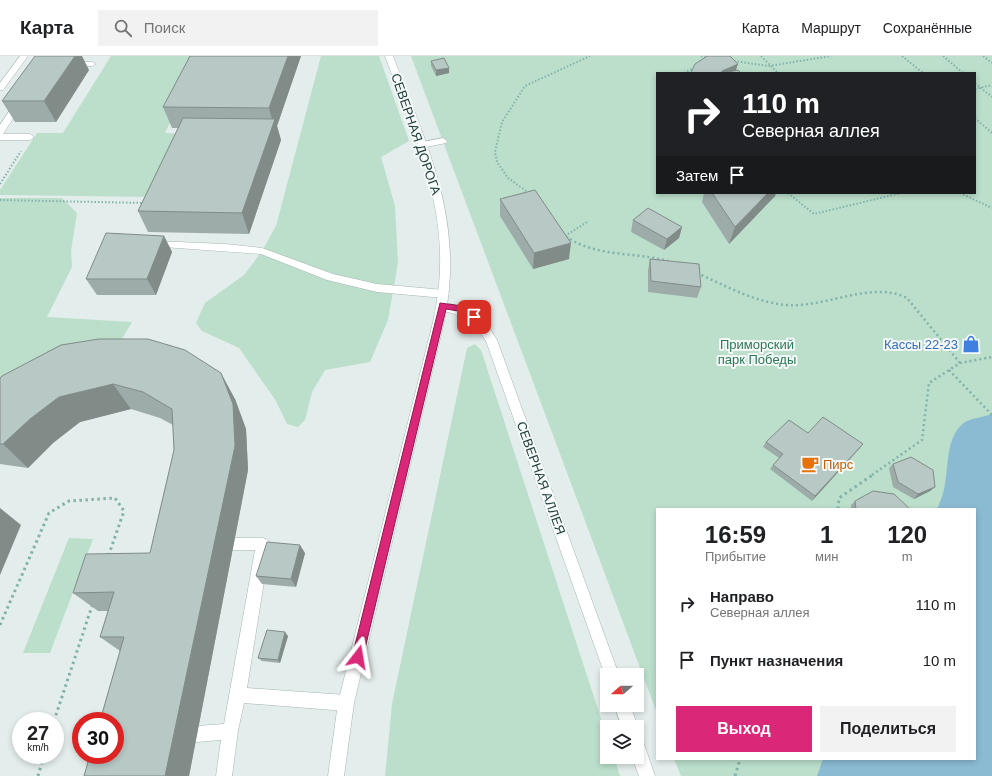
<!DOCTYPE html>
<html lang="ru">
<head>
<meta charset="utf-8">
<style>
  :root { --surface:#fff; --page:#f2f2f2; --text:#202124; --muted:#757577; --line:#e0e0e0; --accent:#db2777 }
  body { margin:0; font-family:Arial,sans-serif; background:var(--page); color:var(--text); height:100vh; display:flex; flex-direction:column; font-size:15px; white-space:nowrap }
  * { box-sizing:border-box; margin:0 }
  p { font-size:13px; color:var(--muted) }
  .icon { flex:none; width:22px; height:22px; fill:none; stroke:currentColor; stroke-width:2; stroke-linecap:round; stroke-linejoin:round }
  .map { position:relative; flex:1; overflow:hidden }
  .panel { position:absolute; left:656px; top:452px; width:320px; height:252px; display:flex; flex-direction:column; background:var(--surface); border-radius:0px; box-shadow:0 2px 6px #0003 }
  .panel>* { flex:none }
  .guide { position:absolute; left:656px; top:16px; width:320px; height:122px; border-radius:0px; box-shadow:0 2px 6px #0003; background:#202124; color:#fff; overflow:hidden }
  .needle { width:26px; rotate:250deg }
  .tools { position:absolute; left:600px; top:612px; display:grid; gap:8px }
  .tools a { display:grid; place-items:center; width:44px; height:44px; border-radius:0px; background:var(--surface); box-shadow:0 2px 6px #0003; font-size:20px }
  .speed { position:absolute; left:12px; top:656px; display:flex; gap:8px; font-size:20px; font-weight:700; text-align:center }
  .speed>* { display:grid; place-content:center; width:52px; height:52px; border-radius:50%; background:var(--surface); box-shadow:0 2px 6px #0003; line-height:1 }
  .speed small { font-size:10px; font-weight:400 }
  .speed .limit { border:6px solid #d22; background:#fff; color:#111 }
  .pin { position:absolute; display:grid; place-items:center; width:34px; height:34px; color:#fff; margin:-17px; border-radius:8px; box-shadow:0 2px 6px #0006 }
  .me { position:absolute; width:44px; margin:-22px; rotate:14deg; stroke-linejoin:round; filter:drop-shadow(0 0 3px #0008) }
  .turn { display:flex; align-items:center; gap:14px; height:84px; padding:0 20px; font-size:18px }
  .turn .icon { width:52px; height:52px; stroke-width:2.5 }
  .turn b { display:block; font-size:28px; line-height:34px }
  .then { display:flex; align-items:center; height:38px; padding:0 20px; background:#0003; gap:8px; font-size:15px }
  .eta { display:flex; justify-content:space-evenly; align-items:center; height:68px; text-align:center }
  .eta b { font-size:24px; font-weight:700; line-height:28px }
  .primary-button { display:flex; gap:8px; margin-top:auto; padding:8px 20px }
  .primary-button a { flex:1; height:46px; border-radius:0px; background:var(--accent); color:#fff; font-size:16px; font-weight:700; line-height:46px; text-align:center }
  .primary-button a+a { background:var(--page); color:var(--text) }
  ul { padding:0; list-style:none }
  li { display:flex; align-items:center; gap:12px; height:56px; padding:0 20px }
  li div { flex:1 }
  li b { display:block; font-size:15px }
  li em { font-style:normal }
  header { display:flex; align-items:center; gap:24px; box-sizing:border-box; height:56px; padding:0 20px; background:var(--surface); border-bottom:1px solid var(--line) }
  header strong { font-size:19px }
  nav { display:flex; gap:22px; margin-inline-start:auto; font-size:14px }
  .search { width:280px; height:36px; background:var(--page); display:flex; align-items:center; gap:10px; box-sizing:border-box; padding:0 14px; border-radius:0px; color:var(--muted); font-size:15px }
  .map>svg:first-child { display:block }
  .green { fill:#bbdfcb; fill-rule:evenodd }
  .water { fill:#8abbd3 }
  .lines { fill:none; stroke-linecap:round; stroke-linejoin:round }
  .lane-casing { stroke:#a5b5b3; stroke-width:1 }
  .street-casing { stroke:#a5b5b3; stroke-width:1 }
  .path-far2 { stroke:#83b2ab; stroke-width:2; stroke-dasharray:1.5 2; stroke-linecap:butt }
  .path-far1 { stroke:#83b2ab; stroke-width:2.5; stroke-dasharray:2 3; stroke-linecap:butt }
  .path { stroke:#83b2ab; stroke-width:3; stroke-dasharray:2.5 3.5; stroke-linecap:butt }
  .lane { fill:#fff; fill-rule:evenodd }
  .street { fill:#fff; fill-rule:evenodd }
  .wall { fill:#9eaca9 }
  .shaded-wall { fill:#818c89 }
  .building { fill:#b8c8c4; stroke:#818c89 }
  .route { fill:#db2777; stroke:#8e194d }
  .labels { text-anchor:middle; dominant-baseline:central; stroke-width:4; stroke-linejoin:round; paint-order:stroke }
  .street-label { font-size:13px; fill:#223f3d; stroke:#f4f9f8 }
  .park-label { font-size:13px; fill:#2b7756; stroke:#f4f9f8 }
  .shop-label { font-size:13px; fill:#366cbe; stroke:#f4f9f8; text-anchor:end }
  .food-label { font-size:13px; fill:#c56008; stroke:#f4f9f8; text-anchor:start }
</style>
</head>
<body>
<header>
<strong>Карта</strong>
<div class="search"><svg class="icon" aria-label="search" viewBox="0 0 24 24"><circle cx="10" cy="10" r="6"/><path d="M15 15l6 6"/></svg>Поиск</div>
<nav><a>Карта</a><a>Маршрут</a><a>Сохранённые</a></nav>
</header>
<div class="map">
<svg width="992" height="720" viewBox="0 0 992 720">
  <rect width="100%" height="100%" fill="#e3edeb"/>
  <!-- green -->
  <g class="green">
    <polygon points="111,0 202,0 165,77 188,78 160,141 0,139 0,134 37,77 63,77"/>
    <polygon points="321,0 379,0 409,85 381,101 395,150 398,207 388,264 370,306 325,314 312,336 305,364 298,371 287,368 276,345 239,292 202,275 196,267 205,247 244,219 262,195 276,170"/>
    <path d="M411,0H992V720H681L674,703H975V453H657V657ZM657,17H975V137H657Z"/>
    <polygon points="0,142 62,142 77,157 71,195 72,211 47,261 132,266 114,296 0,343"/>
    <polygon points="475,288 481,294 607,681 607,701 614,701 620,720 385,720 392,648 467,292"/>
    <polygon points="69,482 93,483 50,597 23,597"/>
  </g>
  <!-- water -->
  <path class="water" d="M992,358V720H817L823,703H975V453H937C940,446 943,439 944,433C949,412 945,380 965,366C972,362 984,361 992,358Z"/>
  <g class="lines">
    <!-- lane casing -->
    <g class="lane-casing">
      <g id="lane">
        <polygon points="67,6 92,6 96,8 92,10 67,10"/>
        <polygon points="16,45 22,45 23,47 3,78 1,78 30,78 34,81 30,84 0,84 0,69"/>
        <polygon points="443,82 447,85 446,87 421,92 417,89 418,87"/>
        <polygon points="154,185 226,188 262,192 333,218 377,228 444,234 449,238 444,242 377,236 327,224 261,198 150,190 149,188"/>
        <path d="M442,246C467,251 484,261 497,284L619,619H607V625L486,285C470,261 464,261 438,253L437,250Z"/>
        <polygon points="234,482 263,482 268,484 270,488 247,632 346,639 351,642 354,647 351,652 346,655 244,647 238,675 232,720 216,720 221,684 197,686 191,684 189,678 191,672 197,670 224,668 255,494 234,494 229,492 227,488 229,484"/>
        <polygon points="614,649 630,649 638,671 637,673 637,671 622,671"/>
        <polygon points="637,683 643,685 655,720 639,720 632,701 637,701"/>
      </g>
    </g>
    <!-- street casing -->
    <g class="street-casing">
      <g id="street">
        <polygon points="20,0 28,0 3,34 0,34 0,27"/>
        <path d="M385,0H393C428,93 465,165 444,266L354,647L344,720H328L338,647L433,266C456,165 419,93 385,0Z"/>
      </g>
    </g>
    <!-- path-far2 -->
    <g class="path-far2">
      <polyline points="701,0 708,2"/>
      <polyline points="761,0 778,17"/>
      <polyline points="902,0 923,17"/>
      <polyline points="943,0 963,17"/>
      <polyline points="983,0 992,7"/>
      <polyline points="734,5 769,10 831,0"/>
      <polyline points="684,17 694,12"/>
      <polyline points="975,27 992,41"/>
      <polyline points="975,33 992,29"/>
      <polyline points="975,62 992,77"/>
      <polyline points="0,128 21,95"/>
      <polyline points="529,137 508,122 497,106 495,96 502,66 525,30 590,0"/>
      <polyline points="788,137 814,158 901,137"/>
      <polyline points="960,137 992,152"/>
      <polyline points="0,144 144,147"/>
      <polyline points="564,179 571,184"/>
      <polyline points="565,180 587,166"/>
    </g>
    <!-- path-far1 -->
    <g class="path-far1">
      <path d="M570,183C599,201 636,196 668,205"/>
      <path d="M697,217C726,230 754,246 786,249C827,252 871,224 907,242L960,307"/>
      <polyline points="949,314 992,359"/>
      <polyline points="872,419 922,384 929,327 960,307 992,301"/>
    </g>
    <!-- path -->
    <g class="path">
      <polyline points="838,453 839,442 874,418"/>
      <polyline points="0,569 49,457 69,445 115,442 124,455 108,501"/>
      <polyline points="54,665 93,547"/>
      <polyline points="38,720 44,699"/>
      <polyline points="735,720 740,703"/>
    </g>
    <!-- lane -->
    <use href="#lane" class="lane"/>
    <!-- street -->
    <use href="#street" class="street"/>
  </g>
  <!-- wall -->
  <g class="wall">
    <polygon points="301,0 277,70 281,84 249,178 148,176 138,155 178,72 172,72 163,51"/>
    <polygon points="431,5 449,17 436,20 431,10"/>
    <polygon points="89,14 56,66 15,66 2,45"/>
    <polygon points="704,137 776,137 775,140 729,188 702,146"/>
    <polygon points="500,143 569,203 533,213 500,160"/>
    <polygon points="633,164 682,171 679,182 664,194 631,176"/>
    <polygon points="164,180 172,196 156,239 97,239 86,223"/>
    <polygon points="650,203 701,231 697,242 648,236 648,214"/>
    <polygon points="61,289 235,343 246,373 248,414 189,720 84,720 120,595 100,581 108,555 98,555 73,537 150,497 174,394 173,369 160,362 131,353 80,366 53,387 28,412 0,408 0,322"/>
    <polygon points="808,377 863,388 812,445 770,413 773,409 779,402 763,391 766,386"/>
    <polygon points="893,408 935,431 930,435 914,443 893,431 889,412"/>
    <polygon points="855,445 910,453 851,453 851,449"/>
    <polygon points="305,497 296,531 262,528 256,520"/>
    <polygon points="288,580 280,607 262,605 258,602"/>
  </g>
  <!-- shaded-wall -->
  <g class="shaded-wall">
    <polygon points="75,0 82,0 89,14 56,66 44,45"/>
    <polygon points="288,0 301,0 277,70 281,84 249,178 242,157 273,67 269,52"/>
    <polygon points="738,8 735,17 722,17 722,15"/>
    <polygon points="449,12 449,17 436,20 436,14"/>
    <polygon points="768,137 776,137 775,140 729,188 735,171"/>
    <polygon points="682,171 679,182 664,194 667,183"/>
    <polygon points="164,180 172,196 156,239 147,223"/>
    <polygon points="571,187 569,203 533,213 534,197"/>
    <polygon points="221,317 235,343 246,373 248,414 189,720 165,720"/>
    <polygon points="113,328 131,353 80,366 53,387 28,412 3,388 30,363 59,341"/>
    <polygon points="863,388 859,393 812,445 815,440"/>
    <polygon points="935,431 930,435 914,443 918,438"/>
    <polygon points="0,452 21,469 0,519"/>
    <polygon points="300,489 305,497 296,531 291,523"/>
    <polygon points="285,576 288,580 280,607 278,604"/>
  </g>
  <!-- building -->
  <g class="building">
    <polygon points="35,0 75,0 44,45 2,45"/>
    <polygon points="190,0 288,0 269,52 163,51"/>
    <polygon points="707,0 730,0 738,8 722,15 722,17 691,17 691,16 695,8"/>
    <polygon points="444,2 449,12 436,14 431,5"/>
    <polygon points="738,14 741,17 726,17 728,16"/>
    <polygon points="183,62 275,63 242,157 138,155"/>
    <polygon points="535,134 571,187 534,197 500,143"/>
    <polygon points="712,137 768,137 735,171"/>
    <polygon points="648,152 682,171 667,183 633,164"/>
    <polygon points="106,177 164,180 147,223 86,223"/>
    <polygon points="650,203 699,208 701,231 651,225"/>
    <polygon points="99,283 148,283 185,294 221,317 233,348 235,390 165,720 84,720 90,699 115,699 115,665 100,665 124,581 100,581 114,536 73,537 86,498 150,497 174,394 172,353 143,336 113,328 59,341 30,363 3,388 0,388 0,322 2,320 61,289"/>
    <polygon points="823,361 863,388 815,440 773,409 783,398 766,386 789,364 808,377"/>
    <polygon points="911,401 933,414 935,431 918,438 898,426 893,408"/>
    <polygon points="873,435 894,438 910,453 856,453 855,445"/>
    <polygon points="267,486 300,489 291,523 256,520"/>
    <polygon points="267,574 285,576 278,604 258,602"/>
  </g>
  <!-- route -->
  <polygon class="route" points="440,247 463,250 478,261 474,264 458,255 446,253 363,601 361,605 358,607 354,605 352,601"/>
  <!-- icons -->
  <defs>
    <g id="shop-bare" transform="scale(1.38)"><path d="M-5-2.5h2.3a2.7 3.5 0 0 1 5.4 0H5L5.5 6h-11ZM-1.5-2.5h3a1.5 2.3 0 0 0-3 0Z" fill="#3f7fe0" stroke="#f4f9f8" stroke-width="2.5" paint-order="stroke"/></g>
    <g id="cafe-bare" transform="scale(1.38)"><path d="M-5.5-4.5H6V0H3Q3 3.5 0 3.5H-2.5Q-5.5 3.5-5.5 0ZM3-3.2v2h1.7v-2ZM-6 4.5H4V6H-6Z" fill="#e8710a" stroke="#f4f9f8" stroke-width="2.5" paint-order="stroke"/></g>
  </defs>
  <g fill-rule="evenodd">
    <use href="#shop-bare" x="971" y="288"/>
    <use href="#cafe-bare" x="810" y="408"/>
  </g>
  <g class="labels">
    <!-- street labels -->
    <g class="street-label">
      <text transform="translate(416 78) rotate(71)">СЕВЕРНАЯ ДОРОГА</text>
      <text transform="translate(541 422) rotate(70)">СЕВЕРНАЯ АЛЛЕЯ</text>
    </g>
    <!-- park labels -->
    <g class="park-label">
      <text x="757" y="288">Приморский<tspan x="757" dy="15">парк Победы</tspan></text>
    </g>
    <!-- shop labels -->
    <g class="shop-label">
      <text x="958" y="288">Кассы 22-23</text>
    </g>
    <!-- food labels -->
    <g class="food-label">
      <text x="823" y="408">Пирс</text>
    </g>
  </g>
</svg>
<div class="tools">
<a><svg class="needle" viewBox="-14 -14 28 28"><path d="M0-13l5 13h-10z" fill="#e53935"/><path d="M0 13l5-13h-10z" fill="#757577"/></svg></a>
<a><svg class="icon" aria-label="layers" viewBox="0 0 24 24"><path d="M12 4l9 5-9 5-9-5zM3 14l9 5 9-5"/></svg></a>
</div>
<div class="speed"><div>27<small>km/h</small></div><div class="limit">30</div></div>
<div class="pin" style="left:474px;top:261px;background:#d93025"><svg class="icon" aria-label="arrive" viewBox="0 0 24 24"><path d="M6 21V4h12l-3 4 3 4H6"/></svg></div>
<svg class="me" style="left:358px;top:601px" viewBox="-20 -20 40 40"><path d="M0-17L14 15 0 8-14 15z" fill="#db2777" stroke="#fff" stroke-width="4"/></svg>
<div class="guide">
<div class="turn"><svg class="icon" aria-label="right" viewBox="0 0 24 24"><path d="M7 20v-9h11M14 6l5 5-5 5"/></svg><div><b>110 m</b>Северная аллея</div></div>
<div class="then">Затем<svg class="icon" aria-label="arrive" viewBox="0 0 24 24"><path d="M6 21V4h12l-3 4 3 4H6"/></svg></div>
</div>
<section class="panel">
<div class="eta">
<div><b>16:59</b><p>Прибытие</p></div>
<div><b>1</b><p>мин</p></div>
<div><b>120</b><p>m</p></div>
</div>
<ul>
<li><svg class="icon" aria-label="right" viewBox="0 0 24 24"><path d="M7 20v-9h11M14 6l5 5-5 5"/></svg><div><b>Направо</b><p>Северная аллея</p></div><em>110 m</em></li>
<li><svg class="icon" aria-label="arrive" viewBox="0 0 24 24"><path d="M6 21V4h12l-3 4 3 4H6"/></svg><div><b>Пункт назначения</b></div><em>10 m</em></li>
</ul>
<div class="primary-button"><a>Выход</a><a>Поделиться</a></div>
</section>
</div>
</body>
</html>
